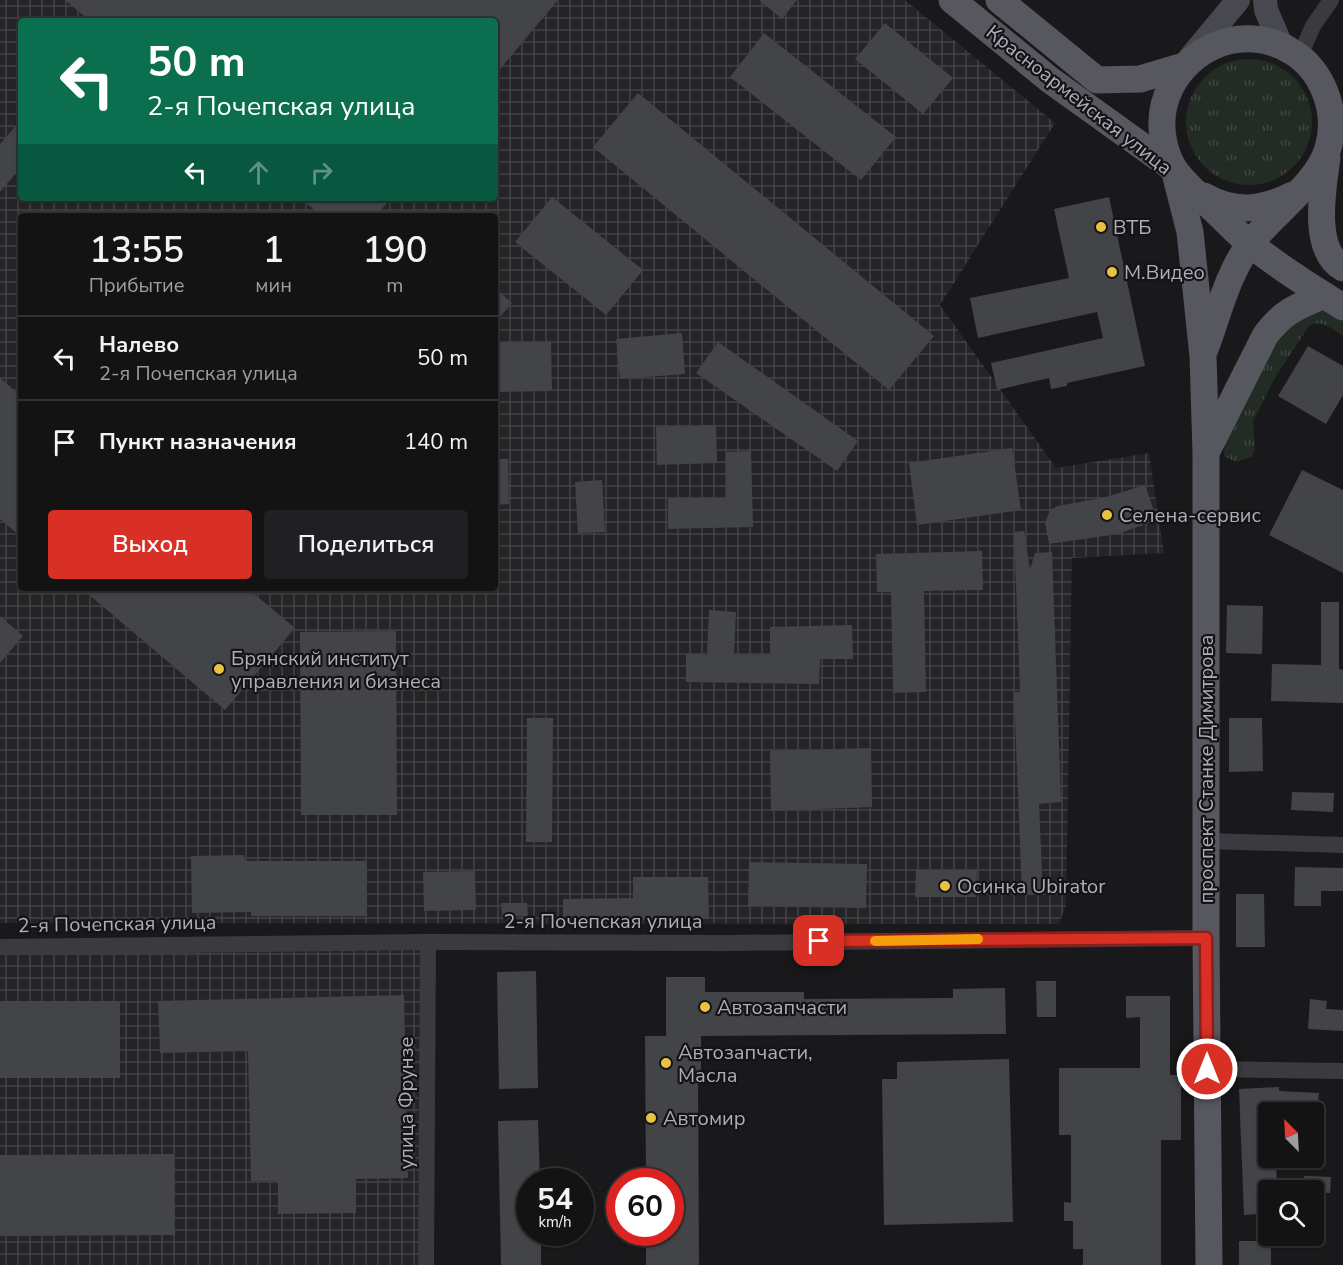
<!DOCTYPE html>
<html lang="ru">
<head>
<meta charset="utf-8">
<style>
  :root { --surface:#131314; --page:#202022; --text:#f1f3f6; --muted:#9d9ea0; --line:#323234; --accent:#d93025 }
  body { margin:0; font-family:"Nunito Sans",sans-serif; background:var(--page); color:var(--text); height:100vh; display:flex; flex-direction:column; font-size:22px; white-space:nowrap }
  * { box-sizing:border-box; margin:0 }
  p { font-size:20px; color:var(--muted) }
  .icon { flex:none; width:33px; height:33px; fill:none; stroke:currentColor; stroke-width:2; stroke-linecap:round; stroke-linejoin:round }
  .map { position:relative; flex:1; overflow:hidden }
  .details { position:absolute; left:18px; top:213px; width:480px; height:378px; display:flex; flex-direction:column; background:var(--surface); border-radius:6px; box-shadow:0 2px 4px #0004,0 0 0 2px var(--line) }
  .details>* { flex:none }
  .guide { position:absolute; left:18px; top:18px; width:480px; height:183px; border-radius:6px; box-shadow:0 2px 4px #0004,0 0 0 2px var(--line); background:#0b6e4f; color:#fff; overflow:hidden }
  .needle { width:39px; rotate:336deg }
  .controls { position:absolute; left:1258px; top:1102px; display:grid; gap:12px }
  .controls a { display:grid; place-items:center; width:66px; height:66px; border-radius:6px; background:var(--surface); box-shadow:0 2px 4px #0004,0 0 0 2px var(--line); font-size:30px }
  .speed { position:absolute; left:516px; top:1168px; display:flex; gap:12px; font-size:30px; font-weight:700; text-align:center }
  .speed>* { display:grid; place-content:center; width:78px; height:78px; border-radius:50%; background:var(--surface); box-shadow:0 2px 4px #0004,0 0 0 2px var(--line); line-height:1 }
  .speed small { font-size:15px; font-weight:400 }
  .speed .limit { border:9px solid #d22; background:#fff; color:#111 }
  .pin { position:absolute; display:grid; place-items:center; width:51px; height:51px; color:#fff; margin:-26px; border-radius:12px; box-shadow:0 3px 9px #0006 }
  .me { position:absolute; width:66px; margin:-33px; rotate:0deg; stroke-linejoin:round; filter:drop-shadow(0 0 4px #0008) }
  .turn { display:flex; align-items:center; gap:21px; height:126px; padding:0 30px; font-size:27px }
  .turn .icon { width:78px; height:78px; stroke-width:2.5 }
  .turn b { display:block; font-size:42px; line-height:51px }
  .lanes { display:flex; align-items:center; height:57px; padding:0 30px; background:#0003; justify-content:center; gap:30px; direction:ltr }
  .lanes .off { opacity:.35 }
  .eta { display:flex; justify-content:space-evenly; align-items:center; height:102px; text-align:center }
  .eta b { font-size:36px; font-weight:600; line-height:42px }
  .primary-button { display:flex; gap:12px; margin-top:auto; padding:12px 30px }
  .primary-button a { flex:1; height:69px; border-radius:6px; background:var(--accent); color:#fff; font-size:24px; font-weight:600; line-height:69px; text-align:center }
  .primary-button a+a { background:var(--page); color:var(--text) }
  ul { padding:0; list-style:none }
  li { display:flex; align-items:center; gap:18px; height:84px; padding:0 30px; border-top:2px solid var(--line) }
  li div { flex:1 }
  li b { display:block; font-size:22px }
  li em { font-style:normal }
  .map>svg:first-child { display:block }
  .industrial { fill:url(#industrial-grid); fill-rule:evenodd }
  .grass { fill:url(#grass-tufts) }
  .building { fill:#434448 }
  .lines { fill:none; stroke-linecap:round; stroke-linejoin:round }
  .street { stroke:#3a3a40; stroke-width:16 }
  .secondary { stroke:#484950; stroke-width:24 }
  .primary { stroke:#56575f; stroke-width:27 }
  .route-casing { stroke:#8d1f18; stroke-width:15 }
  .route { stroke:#d93025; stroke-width:10 }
  .slow { stroke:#f59e0b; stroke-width:10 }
  .poi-dot { fill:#eac241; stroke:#141416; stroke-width:2 }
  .labels { text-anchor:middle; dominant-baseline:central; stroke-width:4.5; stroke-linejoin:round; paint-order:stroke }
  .street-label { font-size:20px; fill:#acafba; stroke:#141416 }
  .poi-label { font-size:20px; fill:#acafba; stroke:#141416; text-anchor:start }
</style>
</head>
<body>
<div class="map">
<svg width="1343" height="1265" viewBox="0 0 1343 1265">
  <defs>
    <pattern id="industrial-grid" width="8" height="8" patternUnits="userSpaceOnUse" patternTransform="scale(1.5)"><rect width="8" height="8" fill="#252528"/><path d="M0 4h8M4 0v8" fill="none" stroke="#424245"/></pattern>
    <pattern id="grass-tufts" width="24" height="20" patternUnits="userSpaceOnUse" patternTransform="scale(1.5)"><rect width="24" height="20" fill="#232b25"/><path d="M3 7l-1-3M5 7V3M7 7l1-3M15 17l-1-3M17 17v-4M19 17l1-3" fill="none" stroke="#404743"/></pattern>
  </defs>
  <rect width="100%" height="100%" fill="#19191b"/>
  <!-- industrial -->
  <g class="industrial">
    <path d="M0,0H905L1055,123L940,305L1056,468L1149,453L1164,553L1072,558L1066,905L1059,924L0,923ZM21,21H495V198H21ZM21,216H495V588H21Z"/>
    <polygon points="428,942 426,1265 0,1265 0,947"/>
  </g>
  <!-- grass -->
  <g class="grass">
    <circle cx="1249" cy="122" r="63"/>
    <path d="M1314,307L1343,315V336C1332,329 1322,319 1309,326L1276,376L1253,421L1255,451L1251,457L1236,462L1224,456L1225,440L1243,396L1285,332Z"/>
  </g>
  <!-- building -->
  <g class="building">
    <polygon points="65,0 558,0 495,75 495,21 90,21"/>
    <polygon points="759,0 797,0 782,19"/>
    <polygon points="885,23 953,78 923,114 855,59"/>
    <polygon points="764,33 896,137 861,180 730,77"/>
    <polygon points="638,93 934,336 889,390 593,147"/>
    <polygon points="21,120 21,167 0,192 0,144"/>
    <polygon points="552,197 643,270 606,315 515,242"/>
    <polygon points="1109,197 1145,366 1067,383 1067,386 1051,389 1049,378 997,390 991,363 1103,338 1097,312 978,338 970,298 1069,278 1054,209"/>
    <polygon points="300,198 391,198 376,216 322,216"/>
    <polygon points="495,288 512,303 495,323"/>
    <polygon points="682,333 685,374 620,379 616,339"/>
    <polygon points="551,342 552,391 495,392 495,343"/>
    <polygon points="718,342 858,441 837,471 696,373"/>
    <polygon points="1308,346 1343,366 1343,395 1326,424 1278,396"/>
    <polygon points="0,378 21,396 21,537 0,519"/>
    <polygon points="716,425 717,463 657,465 656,427"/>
    <polygon points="1012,448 1021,510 917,525 909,463"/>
    <polygon points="751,451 753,527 668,529 668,498 727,498 726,452"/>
    <polygon points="495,459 508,459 509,504 495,505"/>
    <polygon points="1302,470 1343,490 1343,573 1269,535"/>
    <polygon points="602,480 605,532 578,533 575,482"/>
    <polygon points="1145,485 1157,520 1118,534 1049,544 1045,523 1050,510 1058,506 1106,497"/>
    <polygon points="1024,531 1030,569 1035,553 1052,552 1061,802 1039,804 1043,894 1022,895 1014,692 1020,692 1014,532"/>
    <polygon points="982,551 983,590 924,591 926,692 893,693 891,592 877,592 876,554"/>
    <polygon points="81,588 247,588 295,628 225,710"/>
    <polygon points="1321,602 1339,602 1339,669 1343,670 1343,703 1271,701 1272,664 1321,665"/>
    <polygon points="1227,605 1263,606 1262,654 1226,653"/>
    <polygon points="709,610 736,612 734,655 770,655 770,627 852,625 853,659 820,659 819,684 686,682 686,654 707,655"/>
    <polygon points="0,616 23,636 0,663"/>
    <polygon points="396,631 397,815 301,815 300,632"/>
    <polygon points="527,718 553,718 552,842 526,842"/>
    <polygon points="1229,718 1262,718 1263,771 1229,772"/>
    <polygon points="871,748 872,807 771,811 770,751"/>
    <polygon points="1292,792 1334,793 1333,812 1291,810"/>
    <polygon points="244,855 245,861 367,861 367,916 251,916 251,912 192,913 191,856"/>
    <polygon points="749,862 867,864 866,908 748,906"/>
    <polygon points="1295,867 1343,868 1343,891 1321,891 1321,906 1294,906"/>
    <polygon points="916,870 977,870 976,897 915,897"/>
    <polygon points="475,871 476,910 424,911 423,872"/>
    <polygon points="633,877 708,877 709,919 563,920 563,899 633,898"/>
    <polygon points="1236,894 1264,894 1265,947 1236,947"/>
    <polygon points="501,903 527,903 528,916 502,917"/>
    <polygon points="536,971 538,1088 499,1089 497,972"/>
    <polygon points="666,977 705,977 705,992 804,992 804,999 953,998 953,989 1005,988 1006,1034 701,1036 701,1075 698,1075 699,1265 646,1265 646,1233 670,1233 670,1182 646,1182 645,1036 666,1036"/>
    <polygon points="1036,981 1056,981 1056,1017 1037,1017"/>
    <polygon points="404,995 408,1178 356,1179 356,1213 278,1214 278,1181 251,1181 248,1051 160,1053 158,1001"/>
    <polygon points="1126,996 1170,996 1170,1075 1181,1075 1181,1140 1161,1140 1161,1265 1083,1265 1083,1249 1073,1249 1073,1221 1064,1221 1064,1202 1071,1203 1071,1135 1059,1135 1059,1068 1140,1068 1140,1017 1126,1018"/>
    <polygon points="1310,999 1327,1001 1326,1009 1343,1010 1343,1031 1308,1029"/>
    <rect x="0" y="1001" width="120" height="77"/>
    <polygon points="1009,1059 1013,1222 884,1225 882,1079 897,1079 897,1062"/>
    <polygon points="1279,1087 1279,1091 1319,1093 1317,1113 1269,1113 1269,1160 1276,1159 1277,1191 1269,1191 1269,1213 1244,1215 1239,1089"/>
    <polygon points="538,1120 540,1182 530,1182 530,1233 541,1233 541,1265 501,1265 498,1121"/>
    <polygon points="174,1154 175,1235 0,1236 0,1155"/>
    <polygon points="1304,1176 1331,1177 1330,1193 1303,1191"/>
    <rect x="1239" y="1241" width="32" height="24"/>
  </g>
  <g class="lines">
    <!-- street -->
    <g class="street">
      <polyline points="1299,58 1313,26 1331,0"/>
      <polyline points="1207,841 1343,845"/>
      <polyline points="0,947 428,942 727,943 1206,938"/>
      <polyline points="1207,1069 1343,1071"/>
      <polyline points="426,1265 428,942"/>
    </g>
    <!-- secondary -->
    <g class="secondary">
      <polyline points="1265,0 1266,10 1282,47"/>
      <polyline points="1190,58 1238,0"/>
    </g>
    <!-- primary -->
    <g class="primary">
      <polyline points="952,0 1050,80 1174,169 1190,232 1203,356 1206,453 1206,938 1209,1265"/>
      <polyline points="999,0 1097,80 1140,79 1184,66"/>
      <path d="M1327,158C1323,188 1311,250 1343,268"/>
      <path d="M1204,196C1236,214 1262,210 1293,195"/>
      <path d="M1205,349C1218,315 1227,275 1249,245C1271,215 1318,184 1328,148C1339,111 1322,68 1289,50C1239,21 1178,51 1164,105C1159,126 1163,152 1175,170C1184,183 1198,195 1210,206C1223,218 1235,231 1249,243C1277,266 1312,288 1343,307"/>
      <path d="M1208,449L1265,336C1283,311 1297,307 1324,295"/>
    </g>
  </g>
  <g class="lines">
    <!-- route casing -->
    <g class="route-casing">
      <polyline id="route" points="819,941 1206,938 1207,1069"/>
    </g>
    <!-- route -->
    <use href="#route" class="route"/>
    <!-- slow -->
    <polyline class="slow" points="875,941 978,939"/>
  </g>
  <!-- markers -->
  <g class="poi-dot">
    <circle cx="1101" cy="227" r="6"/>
    <circle cx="1112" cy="272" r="6"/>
    <circle cx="1107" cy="515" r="6"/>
    <circle cx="219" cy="669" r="6"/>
    <circle cx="945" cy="886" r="6"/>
    <circle cx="705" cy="1007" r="6"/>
    <circle cx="666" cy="1063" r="6"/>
    <circle cx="651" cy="1118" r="6"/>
  </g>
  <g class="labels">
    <!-- street labels -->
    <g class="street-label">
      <text transform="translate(1079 100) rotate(38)">Красноармейская улица</text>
      <text transform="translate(1206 769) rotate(-90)">проспект Станке Димитрова</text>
      <text x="603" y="921">2-я Почепская улица</text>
      <text transform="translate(117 924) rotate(-1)">2-я Почепская улица</text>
      <text transform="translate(406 1103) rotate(-90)">улица Фрунзе</text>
    </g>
    <!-- poi labels -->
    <g class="poi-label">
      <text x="1113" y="227">ВТБ</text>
      <text x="1124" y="272">М.Видео</text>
      <text x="1119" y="515">Селена-сервис</text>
      <text x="231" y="658">Брянский институт<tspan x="231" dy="23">управления и бизнеса</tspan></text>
      <text x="957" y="886">Осинка Ubirator</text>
      <text x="717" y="1007">Автозапчасти</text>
      <text x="678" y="1052">Автозапчасти,<tspan x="678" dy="23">Масла</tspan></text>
      <text x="663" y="1118">Автомир</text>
    </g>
  </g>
</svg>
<div class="controls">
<a><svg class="needle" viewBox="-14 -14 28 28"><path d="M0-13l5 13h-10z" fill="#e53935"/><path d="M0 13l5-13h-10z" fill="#9d9ea0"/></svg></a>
<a><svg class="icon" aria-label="search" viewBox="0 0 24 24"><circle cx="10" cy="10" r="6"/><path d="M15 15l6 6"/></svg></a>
</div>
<div class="speed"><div>54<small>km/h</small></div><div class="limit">60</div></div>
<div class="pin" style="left:819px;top:941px;background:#d93025"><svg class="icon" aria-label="arrive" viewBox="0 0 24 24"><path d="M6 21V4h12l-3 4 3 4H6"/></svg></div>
<svg class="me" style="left:1207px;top:1069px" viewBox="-20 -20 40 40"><circle r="17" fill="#d93025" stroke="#fff" stroke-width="3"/><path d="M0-11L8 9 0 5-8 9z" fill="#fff"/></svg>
<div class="guide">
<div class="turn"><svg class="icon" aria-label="left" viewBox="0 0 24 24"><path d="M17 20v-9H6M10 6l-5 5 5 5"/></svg><div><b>50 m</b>2-я Почепская улица</div></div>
<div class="lanes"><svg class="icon" aria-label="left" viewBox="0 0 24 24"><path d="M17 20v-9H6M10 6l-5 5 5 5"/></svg><svg class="icon off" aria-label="ahead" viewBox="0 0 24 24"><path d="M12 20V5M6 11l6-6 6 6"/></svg><svg class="icon off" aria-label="right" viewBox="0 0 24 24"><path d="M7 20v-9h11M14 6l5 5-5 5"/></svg></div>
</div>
<section class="details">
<div class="eta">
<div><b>13:55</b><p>Прибытие</p></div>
<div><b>1</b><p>мин</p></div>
<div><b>190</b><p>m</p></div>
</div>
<ul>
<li><svg class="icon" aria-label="left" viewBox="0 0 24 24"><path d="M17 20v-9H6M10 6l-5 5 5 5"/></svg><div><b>Налево</b><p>2-я Почепская улица</p></div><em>50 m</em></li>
<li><svg class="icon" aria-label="arrive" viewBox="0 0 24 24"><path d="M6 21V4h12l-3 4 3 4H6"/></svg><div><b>Пункт назначения</b></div><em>140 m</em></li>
</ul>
<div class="primary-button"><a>Выход</a><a>Поделиться</a></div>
</section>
</div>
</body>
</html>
